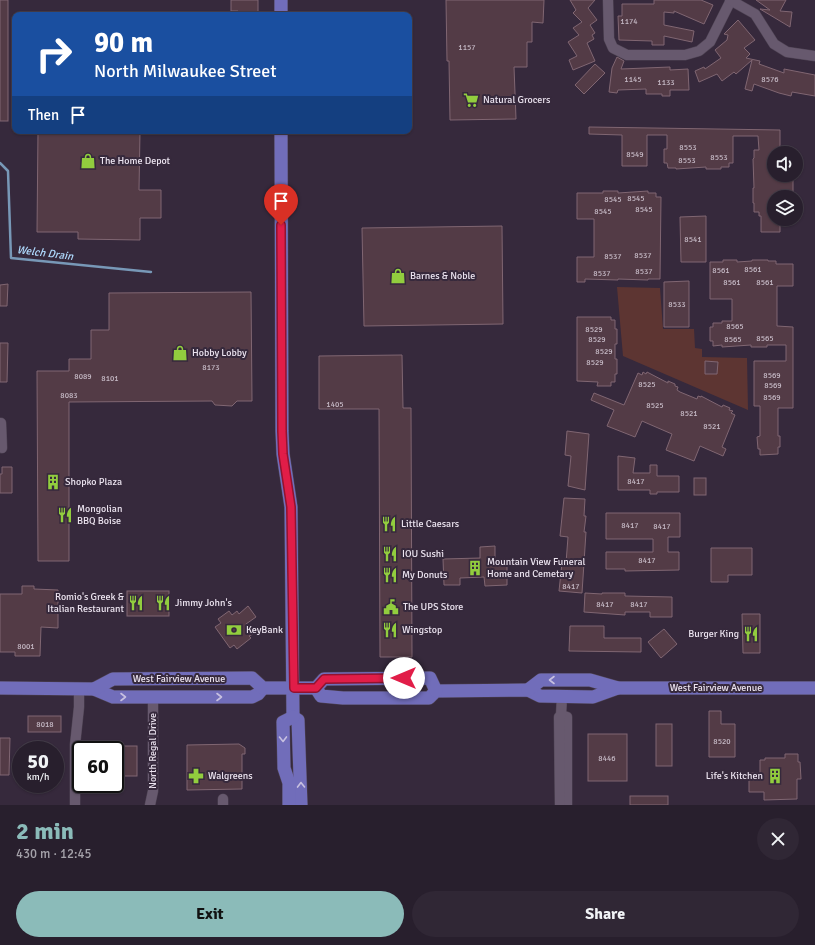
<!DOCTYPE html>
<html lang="en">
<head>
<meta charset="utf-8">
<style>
  :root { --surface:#281f2d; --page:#302735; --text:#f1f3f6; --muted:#a5a2aa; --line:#443d49; --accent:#8bbbb9 }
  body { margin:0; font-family:Signika,sans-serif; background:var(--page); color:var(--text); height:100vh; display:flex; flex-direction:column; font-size:15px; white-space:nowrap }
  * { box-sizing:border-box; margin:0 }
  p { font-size:13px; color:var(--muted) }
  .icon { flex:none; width:22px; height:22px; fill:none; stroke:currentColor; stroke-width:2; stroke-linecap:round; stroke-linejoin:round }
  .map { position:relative; height:805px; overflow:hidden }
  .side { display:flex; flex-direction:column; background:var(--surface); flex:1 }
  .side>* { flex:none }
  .top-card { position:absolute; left:12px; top:12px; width:400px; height:122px; border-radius:8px; box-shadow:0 1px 3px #0004,0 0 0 1px var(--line); background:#1a4fa0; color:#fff; overflow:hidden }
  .fabs { position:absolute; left:767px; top:146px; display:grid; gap:8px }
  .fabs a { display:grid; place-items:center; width:36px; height:36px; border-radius:50%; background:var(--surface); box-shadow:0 1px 3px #0004,0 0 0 1px var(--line); font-size:20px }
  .speed { position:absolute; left:12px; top:741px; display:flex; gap:8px; font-size:20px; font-weight:700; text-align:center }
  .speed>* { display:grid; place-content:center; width:52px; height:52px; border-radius:50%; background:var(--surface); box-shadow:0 1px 3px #0004,0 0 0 1px var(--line); line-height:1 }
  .speed small { font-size:10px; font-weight:400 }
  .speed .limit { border:2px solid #111; border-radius:6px; background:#fff; color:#111 }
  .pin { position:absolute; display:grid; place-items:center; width:34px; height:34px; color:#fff; margin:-41px -17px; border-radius:50% 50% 50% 0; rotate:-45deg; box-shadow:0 0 4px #0007 }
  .pin .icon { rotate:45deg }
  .me { position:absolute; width:44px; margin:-22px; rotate:270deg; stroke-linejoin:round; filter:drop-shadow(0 0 3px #0008) }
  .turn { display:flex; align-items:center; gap:14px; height:84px; padding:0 16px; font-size:18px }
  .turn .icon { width:52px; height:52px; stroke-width:2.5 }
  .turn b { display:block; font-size:28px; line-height:34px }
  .then { display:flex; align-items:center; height:38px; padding:0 16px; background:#0003; gap:8px; font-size:15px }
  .round { display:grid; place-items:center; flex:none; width:42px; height:42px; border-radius:21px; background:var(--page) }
  .summary { display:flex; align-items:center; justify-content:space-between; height:68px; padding:0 16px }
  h1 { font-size:24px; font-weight:700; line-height:30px; color:var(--accent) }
  .cta { display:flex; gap:8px; margin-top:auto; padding:8px 16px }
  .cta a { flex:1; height:46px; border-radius:24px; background:var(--accent); color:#111; font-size:16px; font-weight:700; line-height:46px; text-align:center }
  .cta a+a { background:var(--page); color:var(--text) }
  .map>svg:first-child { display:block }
  .green { fill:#5d3532 }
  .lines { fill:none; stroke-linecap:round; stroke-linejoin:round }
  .stream { stroke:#7898b7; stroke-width:2.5 }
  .building { fill:#533b46; stroke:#806672 }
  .minor-casing { stroke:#4f4454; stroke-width:11 }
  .major-casing { stroke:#4f4454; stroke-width:14 }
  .minor { stroke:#67596e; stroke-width:10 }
  .major { stroke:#716dba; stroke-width:13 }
  .oneway { stroke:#c7c0e0 }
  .route-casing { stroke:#92132f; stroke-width:10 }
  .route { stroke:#e11d48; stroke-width:7 }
  .labels { text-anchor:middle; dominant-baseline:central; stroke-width:4; stroke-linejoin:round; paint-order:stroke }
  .number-label { font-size:8px; fill:#c6bac6 }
  .poi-label { font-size:10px; fill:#ece4f0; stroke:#36293c; text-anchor:start }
  .street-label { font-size:10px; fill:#ece4f0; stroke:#36293c }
  .water-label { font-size:11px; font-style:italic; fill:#afd9fd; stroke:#36293c }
</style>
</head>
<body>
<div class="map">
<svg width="815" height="805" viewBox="0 0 815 805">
  <rect width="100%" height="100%" fill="#36293c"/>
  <!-- green -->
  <polygon class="green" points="617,287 660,288 663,329 694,329 695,348 702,349 702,357 747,358 748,410 623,356"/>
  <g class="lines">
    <!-- stream -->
    <polyline class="stream" points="0,163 8,171 11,258 151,272"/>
  </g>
  <!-- building -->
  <g class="building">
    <rect x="0" y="0" width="8" height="121"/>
    <polygon points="231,0 258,0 258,15 238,15 238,11 231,11"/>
    <polygon points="446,0 544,0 543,23 532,22 532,42 527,42 527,67 514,67 516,119 450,120 449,61 447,61"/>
    <polygon points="570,0 595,0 588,8 597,20 590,25 595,33 592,35 594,39 587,43 595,61 573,70 569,60 577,56 568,42 579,35 573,28 582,22 573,13 576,10"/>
    <polygon points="654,0 701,0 713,5 704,24 674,11 674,13 664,12 664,25 694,31 692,42 664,36 664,45 652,45 652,41 619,40 618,16 622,16 622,4 654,4"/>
    <polygon points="756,0 786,0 780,11 792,12 790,27 760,9 770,10"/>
    <polygon points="738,20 755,40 744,48 750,54 746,58 760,61 759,64 784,73 784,69 815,75 815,96 792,92 791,96 779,93 754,84 752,91 745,89 752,60 736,74 734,72 722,81 717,74 699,82 695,71 704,67 705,69 721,58 715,50 727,40 728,35 724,34"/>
    <polygon points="617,57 624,61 621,69 670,67 670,70 688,69 689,90 670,90 670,96 662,96 662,94 646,94 646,89 618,90 617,93 609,92 612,68"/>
    <polygon points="595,64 605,73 584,94 575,85"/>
    <polygon points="589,127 780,130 780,153 774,153 774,175 793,175 793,193 779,193 779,197 774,197 774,219 780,219 780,232 761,232 761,216 759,216 759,212 754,212 754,203 753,203 753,188 754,188 753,159 754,158 754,150 759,150 758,136 733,136 733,163 729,163 729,167 721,167 721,169 706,169 706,167 676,169 676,168 668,168 667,163 664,163 664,149 667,149 667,135 647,135 647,166 622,166 622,135 589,134"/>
    <polygon points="38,131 140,131 139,190 161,190 161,218 140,218 140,240 78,239 78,232 37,232"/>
    <polygon points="603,191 618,191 618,193 648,191 648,193 656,193 656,197 661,197 660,279 648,279 648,280 618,279 618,280 585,279 585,282 577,282 577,257 594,257 594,219 577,219 577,193 603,193"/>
    <polygon points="706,216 706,262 681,262 680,217"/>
    <polygon points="502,226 503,324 364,326 362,228"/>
    <polygon points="723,260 737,260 737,262 752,261 752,260 768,260 768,261 776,261 776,264 793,264 793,286 777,286 777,326 793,327 793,408 778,408 778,436 780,436 780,447 778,447 778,454 760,455 760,449 758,449 757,437 760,436 760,406 754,406 754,361 786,361 786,345 767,345 767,347 751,347 751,345 722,347 722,345 713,346 713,341 710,341 710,327 713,327 713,323 722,323 722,321 732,321 732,299 710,299 710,262 723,262"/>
    <polygon points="689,281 689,327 664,327 664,282"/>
    <polygon points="8,284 7,306 0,306 0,285"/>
    <polygon points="251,292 252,401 237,401 232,406 215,405 212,401 69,402 69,561 38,561 37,371 69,371 69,359 91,359 91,330 109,330 109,293"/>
    <polygon points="577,317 611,317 611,320 615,320 615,329 617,329 617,344 615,344 615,359 617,359 617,374 615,374 615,382 611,382 611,386 597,386 598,382 577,381"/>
    <polygon points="0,343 8,343 7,382 0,382"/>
    <polygon points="402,355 403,408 411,408 412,657 380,657 379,409 319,409 319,356"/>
    <polygon points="705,361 718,362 717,374 705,374"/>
    <polygon points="643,372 646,374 647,372 668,383 668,381 675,384 675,386 678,387 677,390 680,392 697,399 698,396 701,397 701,396 722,407 723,405 730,408 729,410 733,411 731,413 735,415 722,447 726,449 723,456 700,446 694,461 666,450 672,434 642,421 635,437 607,426 614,410 591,400 594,393 624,405 638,373 642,375"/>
    <polygon points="567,431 589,434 585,490 568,486 571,456 565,455"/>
    <polygon points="618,456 635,458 633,473 650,473 650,465 657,465 657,476 679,476 679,492 657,492 657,494 650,494 650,490 618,490"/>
    <polygon points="2,467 12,467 12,493 0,493 0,474 2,474"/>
    <rect x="694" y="478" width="12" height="17"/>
    <polygon points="564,498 585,499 584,516 586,516 584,532 586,532 582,593 559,591 562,563 566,563 568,537 560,536"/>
    <polygon points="606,513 680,513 680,537 668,537 668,552 679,552 679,570 625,571 625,569 606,569 606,552 653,552 653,539 606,539"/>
    <polygon points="495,546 495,561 507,561 507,585 485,586 484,577 460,578 460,585 444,585 443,559 480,558 480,547"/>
    <polygon points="711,548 752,548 752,575 728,575 728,582 711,582"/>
    <polygon points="22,586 34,586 34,589 58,590 58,628 41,627 40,656 15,656 15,652 0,652 0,594 22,594"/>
    <rect x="127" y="591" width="42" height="25"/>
    <polygon points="585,593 602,594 602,593 625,593 625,596 672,597 672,617 650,617 650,612 625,612 625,615 584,612"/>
    <polygon points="248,606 256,617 246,624 253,634 249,636 251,638 237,649 234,645 230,648 215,627 221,623 218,619 229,611 232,615 237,611 239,614"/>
    <polygon points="742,614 760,614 760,653 743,653"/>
    <polygon points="570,626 604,626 604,638 641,638 641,652 569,651"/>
    <polygon points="664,629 677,644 661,658 648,642"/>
    <polygon points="709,711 721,711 721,724 735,724 735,757 709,757"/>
    <rect x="28" y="716" width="33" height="16"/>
    <rect x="656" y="724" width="16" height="42"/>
    <rect x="588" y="734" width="39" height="47"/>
    <polygon points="0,738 10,738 9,775 0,775"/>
    <polygon points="239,744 245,748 245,754 242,754 242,789 187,790 187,745"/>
    <rect x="115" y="746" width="22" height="30"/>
    <polygon points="785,754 798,754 798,762 800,762 801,779 797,779 797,799 764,800 764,792 749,792 749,773 760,773 760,760 765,760 765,758 785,758"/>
    <rect x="630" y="796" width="38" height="9"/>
  </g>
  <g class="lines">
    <!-- minor casing -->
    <g class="minor-casing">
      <g id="minor">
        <polyline points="608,0 609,39 613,48 627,55 685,55 699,51 710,42 731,0"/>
        <polyline points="730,0 755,14 774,44 787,52 815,56"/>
        <polyline points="1,423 2,448"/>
        <polyline points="561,715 567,717 567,805"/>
        <polyline points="223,799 223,805"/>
        <polyline points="75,805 75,745 79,707 79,689"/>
        <polyline points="150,805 153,791 153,697"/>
        <polyline points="560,805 559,717 561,715 562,697"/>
      </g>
    </g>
    <!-- major casing -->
    <g class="major-casing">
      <g id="major">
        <polyline points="281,0 281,15"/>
        <polyline points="281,131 282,431 283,454 291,507 293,717"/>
        <polyline points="0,688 94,689 113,697 252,697 258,694 263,688"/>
        <polyline points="316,688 321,696 343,698 429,698 436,691 528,690 540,696 593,697 618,688"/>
        <polyline points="94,689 113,679 252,678 263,688 316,688 324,679 430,678 436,691"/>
        <polyline points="528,690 541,680 590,680 618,688 815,688"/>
        <polyline points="293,717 298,720 301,805"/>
        <polyline points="289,805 289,783 284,768 283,722 293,717"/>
      </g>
    </g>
    <!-- minor -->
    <use href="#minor" class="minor"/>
    <!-- major -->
    <use href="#major" class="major"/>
  </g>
  <!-- one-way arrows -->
  <defs><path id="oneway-chevron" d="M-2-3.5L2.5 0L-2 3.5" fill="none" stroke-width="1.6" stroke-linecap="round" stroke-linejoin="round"/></defs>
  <g class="oneway">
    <use href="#oneway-chevron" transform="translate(552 680) rotate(180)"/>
    <use href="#oneway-chevron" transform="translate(123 697)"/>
    <use href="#oneway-chevron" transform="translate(219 697)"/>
    <use href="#oneway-chevron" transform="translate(283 739) rotate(89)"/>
    <use href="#oneway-chevron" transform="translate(301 785) rotate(-91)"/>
  </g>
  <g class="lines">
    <!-- route casing -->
    <g class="route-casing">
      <polyline id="route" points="281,225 282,431 283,454 291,507 294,688 316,688 324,679 404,678"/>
    </g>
    <!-- route -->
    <use href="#route" class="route"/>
  </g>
  <!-- icons -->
  <defs>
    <g id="supermarket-bare" transform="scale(1.2)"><path d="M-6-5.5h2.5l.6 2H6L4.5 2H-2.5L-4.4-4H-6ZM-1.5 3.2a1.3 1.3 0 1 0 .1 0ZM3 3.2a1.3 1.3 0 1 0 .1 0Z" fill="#92cd3e" stroke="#36293c" stroke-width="2.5" paint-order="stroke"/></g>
    <g id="shop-bare" transform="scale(1.2)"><path d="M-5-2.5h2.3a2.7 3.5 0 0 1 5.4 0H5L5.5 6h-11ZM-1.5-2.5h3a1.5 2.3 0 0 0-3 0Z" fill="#92cd3e" stroke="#36293c" stroke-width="2.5" paint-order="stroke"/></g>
    <g id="building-bare" transform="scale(1.2)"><path d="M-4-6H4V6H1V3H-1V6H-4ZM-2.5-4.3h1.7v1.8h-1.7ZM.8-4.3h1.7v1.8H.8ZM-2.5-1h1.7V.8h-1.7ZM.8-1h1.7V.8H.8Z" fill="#92cd3e" stroke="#36293c" stroke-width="2.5" paint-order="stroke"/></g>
    <g id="restaurant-bare" transform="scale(1.2)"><path d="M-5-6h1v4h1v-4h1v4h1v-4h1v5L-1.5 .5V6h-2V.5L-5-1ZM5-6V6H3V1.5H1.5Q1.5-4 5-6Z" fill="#92cd3e" stroke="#36293c" stroke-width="2.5" paint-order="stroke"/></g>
    <g id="civic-bare" transform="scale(1.2)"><path d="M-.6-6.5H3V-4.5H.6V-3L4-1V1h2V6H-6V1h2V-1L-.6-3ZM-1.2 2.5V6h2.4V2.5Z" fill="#92cd3e" stroke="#36293c" stroke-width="2.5" paint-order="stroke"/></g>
    <g id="bank-bare" transform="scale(1.2)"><path d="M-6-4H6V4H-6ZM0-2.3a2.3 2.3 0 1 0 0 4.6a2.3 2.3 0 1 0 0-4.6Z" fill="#92cd3e" stroke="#36293c" stroke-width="2.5" paint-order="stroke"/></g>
    <g id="pharmacy-bare" transform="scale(1.2)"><path d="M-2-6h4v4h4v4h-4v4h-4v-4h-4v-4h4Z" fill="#92cd3e" stroke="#36293c" stroke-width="2.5" paint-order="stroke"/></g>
  </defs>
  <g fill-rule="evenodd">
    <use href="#supermarket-bare" x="471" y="100"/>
    <use href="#shop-bare" x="88" y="161"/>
    <use href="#shop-bare" x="398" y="276"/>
    <use href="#shop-bare" x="180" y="353"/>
    <use href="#building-bare" x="53" y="482"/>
    <use href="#restaurant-bare" x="65" y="515"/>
    <use href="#restaurant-bare" x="389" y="524"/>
    <use href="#restaurant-bare" x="390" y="554"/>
    <use href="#building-bare" x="475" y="568"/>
    <use href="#restaurant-bare" x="390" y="575"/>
    <use href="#restaurant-bare" x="136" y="603"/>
    <use href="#restaurant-bare" x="163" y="603"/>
    <use href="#civic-bare" x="391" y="607"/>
    <use href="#bank-bare" x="234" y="630"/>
    <use href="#restaurant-bare" x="390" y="630"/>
    <use href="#restaurant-bare" x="751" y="634"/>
    <use href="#pharmacy-bare" x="196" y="776"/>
    <use href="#building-bare" x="775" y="776"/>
  </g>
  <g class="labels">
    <!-- number labels -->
    <g class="number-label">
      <text x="629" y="21">1174</text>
      <text x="467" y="47">1157</text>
      <text x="633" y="79">1145</text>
      <text x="770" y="79">8576</text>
      <text x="666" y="82">1133</text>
      <text x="688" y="147">8553</text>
      <text x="635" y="154">8549</text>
      <text x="719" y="157">8553</text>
      <text x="687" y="160">8553</text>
      <text x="636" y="198">8545</text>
      <text x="613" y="199">8545</text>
      <text x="644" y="209">8545</text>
      <text x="603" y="211">8545</text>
      <text x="693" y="239">8541</text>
      <text x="643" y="255">8537</text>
      <text x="613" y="256">8537</text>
      <text x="753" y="269">8561</text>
      <text x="721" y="270">8561</text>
      <text x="644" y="271">8537</text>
      <text x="602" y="273">8537</text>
      <text x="732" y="282">8561</text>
      <text x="765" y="282">8561</text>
      <text x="677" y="304">8533</text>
      <text x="735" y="326">8565</text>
      <text x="594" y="329">8529</text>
      <text x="765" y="338">8565</text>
      <text x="597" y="339">8529</text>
      <text x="733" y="339">8565</text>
      <text x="604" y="351">8529</text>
      <text x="595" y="362">8529</text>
      <text x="211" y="367">8173</text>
      <text x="772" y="375">8569</text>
      <text x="83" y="376">8089</text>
      <text x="110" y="378">8101</text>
      <text x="647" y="384">8525</text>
      <text x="773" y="385">8569</text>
      <text x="69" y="395">8083</text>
      <text x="772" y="397">8569</text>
      <text x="335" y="404">1405</text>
      <text x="655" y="405">8525</text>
      <text x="689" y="413">8521</text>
      <text x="712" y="426">8521</text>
      <text x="636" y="481">8417</text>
      <text x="630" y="525">8417</text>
      <text x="662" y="526">8417</text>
      <text x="647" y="560">8417</text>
      <text x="571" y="586">8417</text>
      <text x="605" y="604">8417</text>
      <text x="639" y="604">8417</text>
      <text x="26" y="646">8001</text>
      <text x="45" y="724">8018</text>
      <text x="722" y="741">8520</text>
      <text x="607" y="758">8446</text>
    </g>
    <!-- poi labels -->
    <g class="poi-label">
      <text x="483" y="100">Natural Grocers</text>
      <text x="100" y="161">The Home Depot</text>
      <text x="410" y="276">Barnes &amp; Noble</text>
      <text x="192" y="353">Hobby Lobby</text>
      <text x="65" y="482">Shopko Plaza</text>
      <text x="77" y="509">Mongolian<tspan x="77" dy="12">BBQ Boise</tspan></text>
      <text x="401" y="524">Little Caesars</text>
      <text x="402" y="554">IOU Sushi</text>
      <text x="487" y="562">Mountain View Funeral<tspan x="487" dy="12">Home and Cemetary</tspan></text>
      <text x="402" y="575">My Donuts</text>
      <text x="124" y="597" text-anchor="end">Romio's Greek &amp;<tspan x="124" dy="12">Italian Restaurant</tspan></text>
      <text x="175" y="603">Jimmy John's</text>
      <text x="403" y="607">The UPS Store</text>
      <text x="246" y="630">KeyBank</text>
      <text x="402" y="630">Wingstop</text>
      <text x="739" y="634" text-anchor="end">Burger King</text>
      <text x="208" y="776">Walgreens</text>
      <text x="763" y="776" text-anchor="end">Life's Kitchen</text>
    </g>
    <!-- street labels -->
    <g class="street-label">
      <text x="179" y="679">West Fairview Avenue</text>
      <text x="716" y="688">West Fairview Avenue</text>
      <text transform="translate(153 751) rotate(-90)">North Regal Drive</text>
    </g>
    <!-- water labels -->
    <g class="water-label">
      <text transform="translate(45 253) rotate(7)">Welch Drain</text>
    </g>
  </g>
</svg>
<div class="fabs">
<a><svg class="icon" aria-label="sound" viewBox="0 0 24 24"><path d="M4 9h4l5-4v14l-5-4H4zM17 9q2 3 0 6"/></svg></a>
<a><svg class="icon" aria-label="layers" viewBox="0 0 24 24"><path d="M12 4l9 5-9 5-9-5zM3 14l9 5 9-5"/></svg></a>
</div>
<div class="speed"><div>50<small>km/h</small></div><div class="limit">60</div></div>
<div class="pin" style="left:281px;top:225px;background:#d93025"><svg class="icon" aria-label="arrive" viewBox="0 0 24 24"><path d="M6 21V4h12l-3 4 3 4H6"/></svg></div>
<svg class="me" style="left:404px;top:678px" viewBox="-20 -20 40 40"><circle r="19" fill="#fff"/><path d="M0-13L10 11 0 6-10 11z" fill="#e11d48"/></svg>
<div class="top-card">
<div class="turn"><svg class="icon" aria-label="right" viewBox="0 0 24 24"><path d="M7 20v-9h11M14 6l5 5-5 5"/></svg><div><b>90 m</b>North Milwaukee Street</div></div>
<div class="then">Then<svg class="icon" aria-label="arrive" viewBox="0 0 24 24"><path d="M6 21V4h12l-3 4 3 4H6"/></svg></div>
</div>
</div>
<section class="side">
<div class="summary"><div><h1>2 min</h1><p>430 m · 12:45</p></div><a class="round"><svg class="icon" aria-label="close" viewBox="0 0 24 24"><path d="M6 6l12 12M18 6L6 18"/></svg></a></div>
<div class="cta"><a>Exit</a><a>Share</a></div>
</section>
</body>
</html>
